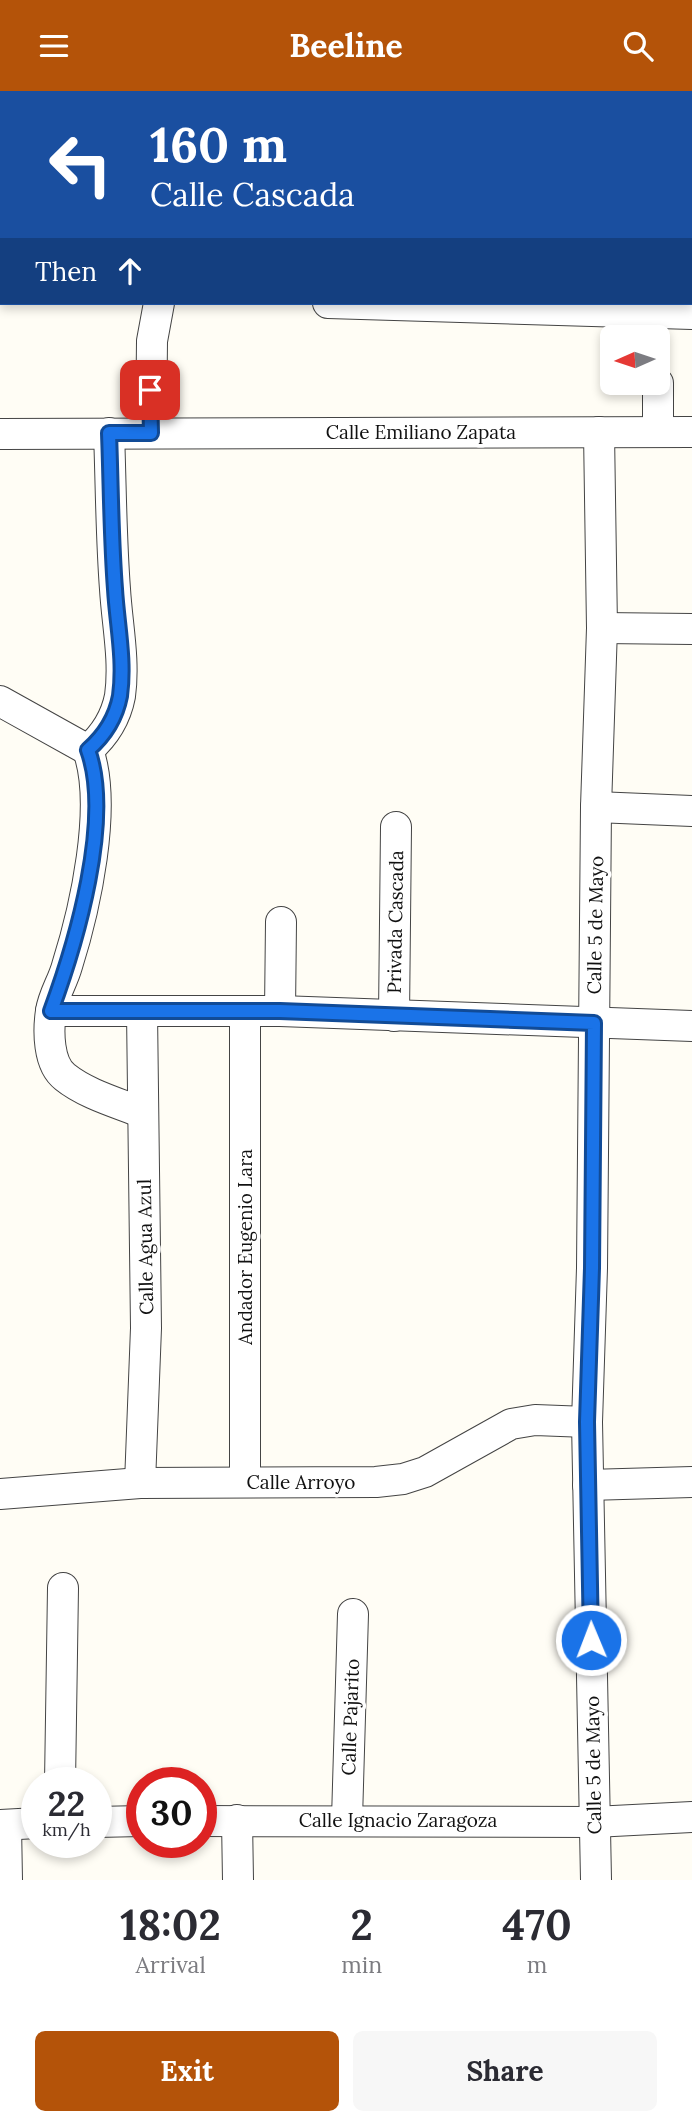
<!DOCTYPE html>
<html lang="en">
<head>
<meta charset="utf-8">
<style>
  :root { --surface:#fff; --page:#f7f7f7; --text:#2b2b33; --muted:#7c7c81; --accent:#b45309 }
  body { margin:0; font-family:Lora,serif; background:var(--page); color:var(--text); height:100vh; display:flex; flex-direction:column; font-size:26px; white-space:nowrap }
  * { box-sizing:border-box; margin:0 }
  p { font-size:23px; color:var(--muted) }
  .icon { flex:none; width:38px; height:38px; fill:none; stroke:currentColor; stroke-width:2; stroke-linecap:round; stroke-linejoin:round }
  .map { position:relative; height:1789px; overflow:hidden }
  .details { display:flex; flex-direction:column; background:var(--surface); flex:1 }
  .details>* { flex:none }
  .banner { position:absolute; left:0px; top:0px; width:693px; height:214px; box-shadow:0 4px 10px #0003; background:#1a4fa0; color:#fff; overflow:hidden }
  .needle { width:46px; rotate:267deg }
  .fabs { position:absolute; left:600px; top:234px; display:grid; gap:14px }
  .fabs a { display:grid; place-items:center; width:70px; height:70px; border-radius:10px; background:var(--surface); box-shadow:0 4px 10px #0003; font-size:35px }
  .speed { position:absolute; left:21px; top:1676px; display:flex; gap:14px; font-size:35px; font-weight:700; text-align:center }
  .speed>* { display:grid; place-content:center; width:91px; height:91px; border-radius:50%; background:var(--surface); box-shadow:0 4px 10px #0003; line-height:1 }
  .speed small { font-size:18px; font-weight:400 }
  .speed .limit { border:10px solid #d22; background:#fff; color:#111 }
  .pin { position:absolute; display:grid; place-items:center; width:60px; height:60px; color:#fff; margin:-30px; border-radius:14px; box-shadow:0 4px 10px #0006 }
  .me { position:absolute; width:77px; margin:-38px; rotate:359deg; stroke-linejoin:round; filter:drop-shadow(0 0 5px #0008) }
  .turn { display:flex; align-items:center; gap:24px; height:147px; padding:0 35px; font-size:32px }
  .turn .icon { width:91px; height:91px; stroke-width:2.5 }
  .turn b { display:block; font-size:49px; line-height:60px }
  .then { display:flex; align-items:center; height:66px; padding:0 35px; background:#0003; gap:14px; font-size:26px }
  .eta { display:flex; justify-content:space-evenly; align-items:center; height:119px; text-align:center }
  .eta b { font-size:42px; font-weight:700; line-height:49px }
  .cta { display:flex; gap:14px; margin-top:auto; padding:14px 35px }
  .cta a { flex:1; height:80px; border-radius:10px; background:var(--accent); color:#fff; font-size:28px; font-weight:700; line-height:80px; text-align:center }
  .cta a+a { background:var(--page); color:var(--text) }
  header { display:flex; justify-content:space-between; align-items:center; height:91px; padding:0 35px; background:var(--accent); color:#fff; font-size:32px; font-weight:700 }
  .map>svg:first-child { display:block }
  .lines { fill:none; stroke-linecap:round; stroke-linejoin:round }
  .street-casing { stroke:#444; stroke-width:32 }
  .street { stroke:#fff; stroke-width:30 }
  .route-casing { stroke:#114b97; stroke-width:18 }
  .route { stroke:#1a73e8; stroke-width:12 }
  .labels { text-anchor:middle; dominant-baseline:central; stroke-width:7; stroke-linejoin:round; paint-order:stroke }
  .street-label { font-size:19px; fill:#111; stroke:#fff }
</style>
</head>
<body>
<header><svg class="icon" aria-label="menu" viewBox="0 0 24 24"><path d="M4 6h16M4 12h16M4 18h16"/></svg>Beeline<svg class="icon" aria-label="search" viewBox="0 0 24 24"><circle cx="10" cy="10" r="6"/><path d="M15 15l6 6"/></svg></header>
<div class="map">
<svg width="692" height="1789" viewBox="0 0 692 1789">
  <rect width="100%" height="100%" fill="#fffdf5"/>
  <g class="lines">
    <!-- street casing -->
    <g class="street-casing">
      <g id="street">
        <polyline points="160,2 160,0"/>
        <polyline points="659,2 659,0"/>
        <polyline points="691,43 692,43"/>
        <polyline points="328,212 692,223"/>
        <polyline points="658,292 658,341"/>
        <path d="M109,342C111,394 111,446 115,498C117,533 125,569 120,605C116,626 104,645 88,659C108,715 85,818 67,875C63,890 53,905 51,920C48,940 48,973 65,986C86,1003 118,1012 143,1022"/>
        <polyline points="151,342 152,250 159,212"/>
        <polyline points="0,343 692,341"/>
        <polyline points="602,537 692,538"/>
        <polyline points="0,610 88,659"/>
        <polyline points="596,716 692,720"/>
        <polyline points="51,920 280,920 692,935"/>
        <polyline points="280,920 281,831"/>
        <polyline points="245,921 245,1391"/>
        <polyline points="394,925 396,736"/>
        <polyline points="140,1392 146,1237 142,921"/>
        <polyline points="588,1394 692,1391"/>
        <polyline points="0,1403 140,1392 376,1391 403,1388 425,1381 511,1333 535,1329 587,1331"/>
        <polyline points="60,1692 63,1497"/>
        <polyline points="347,1728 353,1523"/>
        <polyline points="237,1729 238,1789"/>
        <polyline points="201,1730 594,1731 692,1726"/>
        <polyline points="96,1731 142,1730"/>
        <polyline points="0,1734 37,1732"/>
        <polyline points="6,1734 7,1789"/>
        <polyline points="596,1789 587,1331 592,1177 596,716 602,537 599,341"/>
      </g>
    </g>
    <!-- street -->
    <use href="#street" class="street"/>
  </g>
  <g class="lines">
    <!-- route casing -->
    <g class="route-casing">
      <path id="route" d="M150,299L151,342H109C111,394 111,446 115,498C117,533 125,569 120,605C116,626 104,645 88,659C113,728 76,852 51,920H280L594,932L592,1177L587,1331L591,1549"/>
    </g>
    <!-- route -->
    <use href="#route" class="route"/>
  </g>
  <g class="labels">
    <!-- street labels -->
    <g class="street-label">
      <text x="421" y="341">Calle Emiliano Zapata</text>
      <text transform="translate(395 831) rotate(-89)">Privada Cascada</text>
      <text transform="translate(595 834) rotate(-89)">Calle 5 de Mayo</text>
      <text transform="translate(145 1156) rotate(-91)">Calle Agua Azul</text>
      <text transform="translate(245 1156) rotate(-90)">Andador Eugenio Lara</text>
      <text x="301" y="1391">Calle Arroyo</text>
      <text transform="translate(350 1626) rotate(-88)">Calle Pajarito</text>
      <text transform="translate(593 1674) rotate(-91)">Calle 5 de Mayo</text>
      <text x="398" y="1729">Calle Ignacio Zaragoza</text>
    </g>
  </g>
</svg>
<div class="fabs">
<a><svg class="needle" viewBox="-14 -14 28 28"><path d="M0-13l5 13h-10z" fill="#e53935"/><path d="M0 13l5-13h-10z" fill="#7c7c81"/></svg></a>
</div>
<div class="speed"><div>22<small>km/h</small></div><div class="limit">30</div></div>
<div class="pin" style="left:150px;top:299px;background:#d93025"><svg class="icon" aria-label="arrive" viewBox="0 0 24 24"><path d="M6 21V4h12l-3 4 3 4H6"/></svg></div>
<svg class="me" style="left:591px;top:1549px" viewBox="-20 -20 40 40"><circle r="17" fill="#1a73e8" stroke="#fff" stroke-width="3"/><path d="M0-11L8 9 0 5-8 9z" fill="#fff"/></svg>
<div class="banner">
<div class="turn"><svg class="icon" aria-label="left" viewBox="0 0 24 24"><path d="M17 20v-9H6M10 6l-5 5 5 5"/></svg><div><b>160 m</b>Calle Cascada</div></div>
<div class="then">Then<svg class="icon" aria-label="ahead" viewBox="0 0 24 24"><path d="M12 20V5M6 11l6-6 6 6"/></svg></div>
</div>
</div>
<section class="details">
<div class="eta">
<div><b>18:02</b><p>Arrival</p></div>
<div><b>2</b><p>min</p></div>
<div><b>470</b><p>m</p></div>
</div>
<div class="cta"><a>Exit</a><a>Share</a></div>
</section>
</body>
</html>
